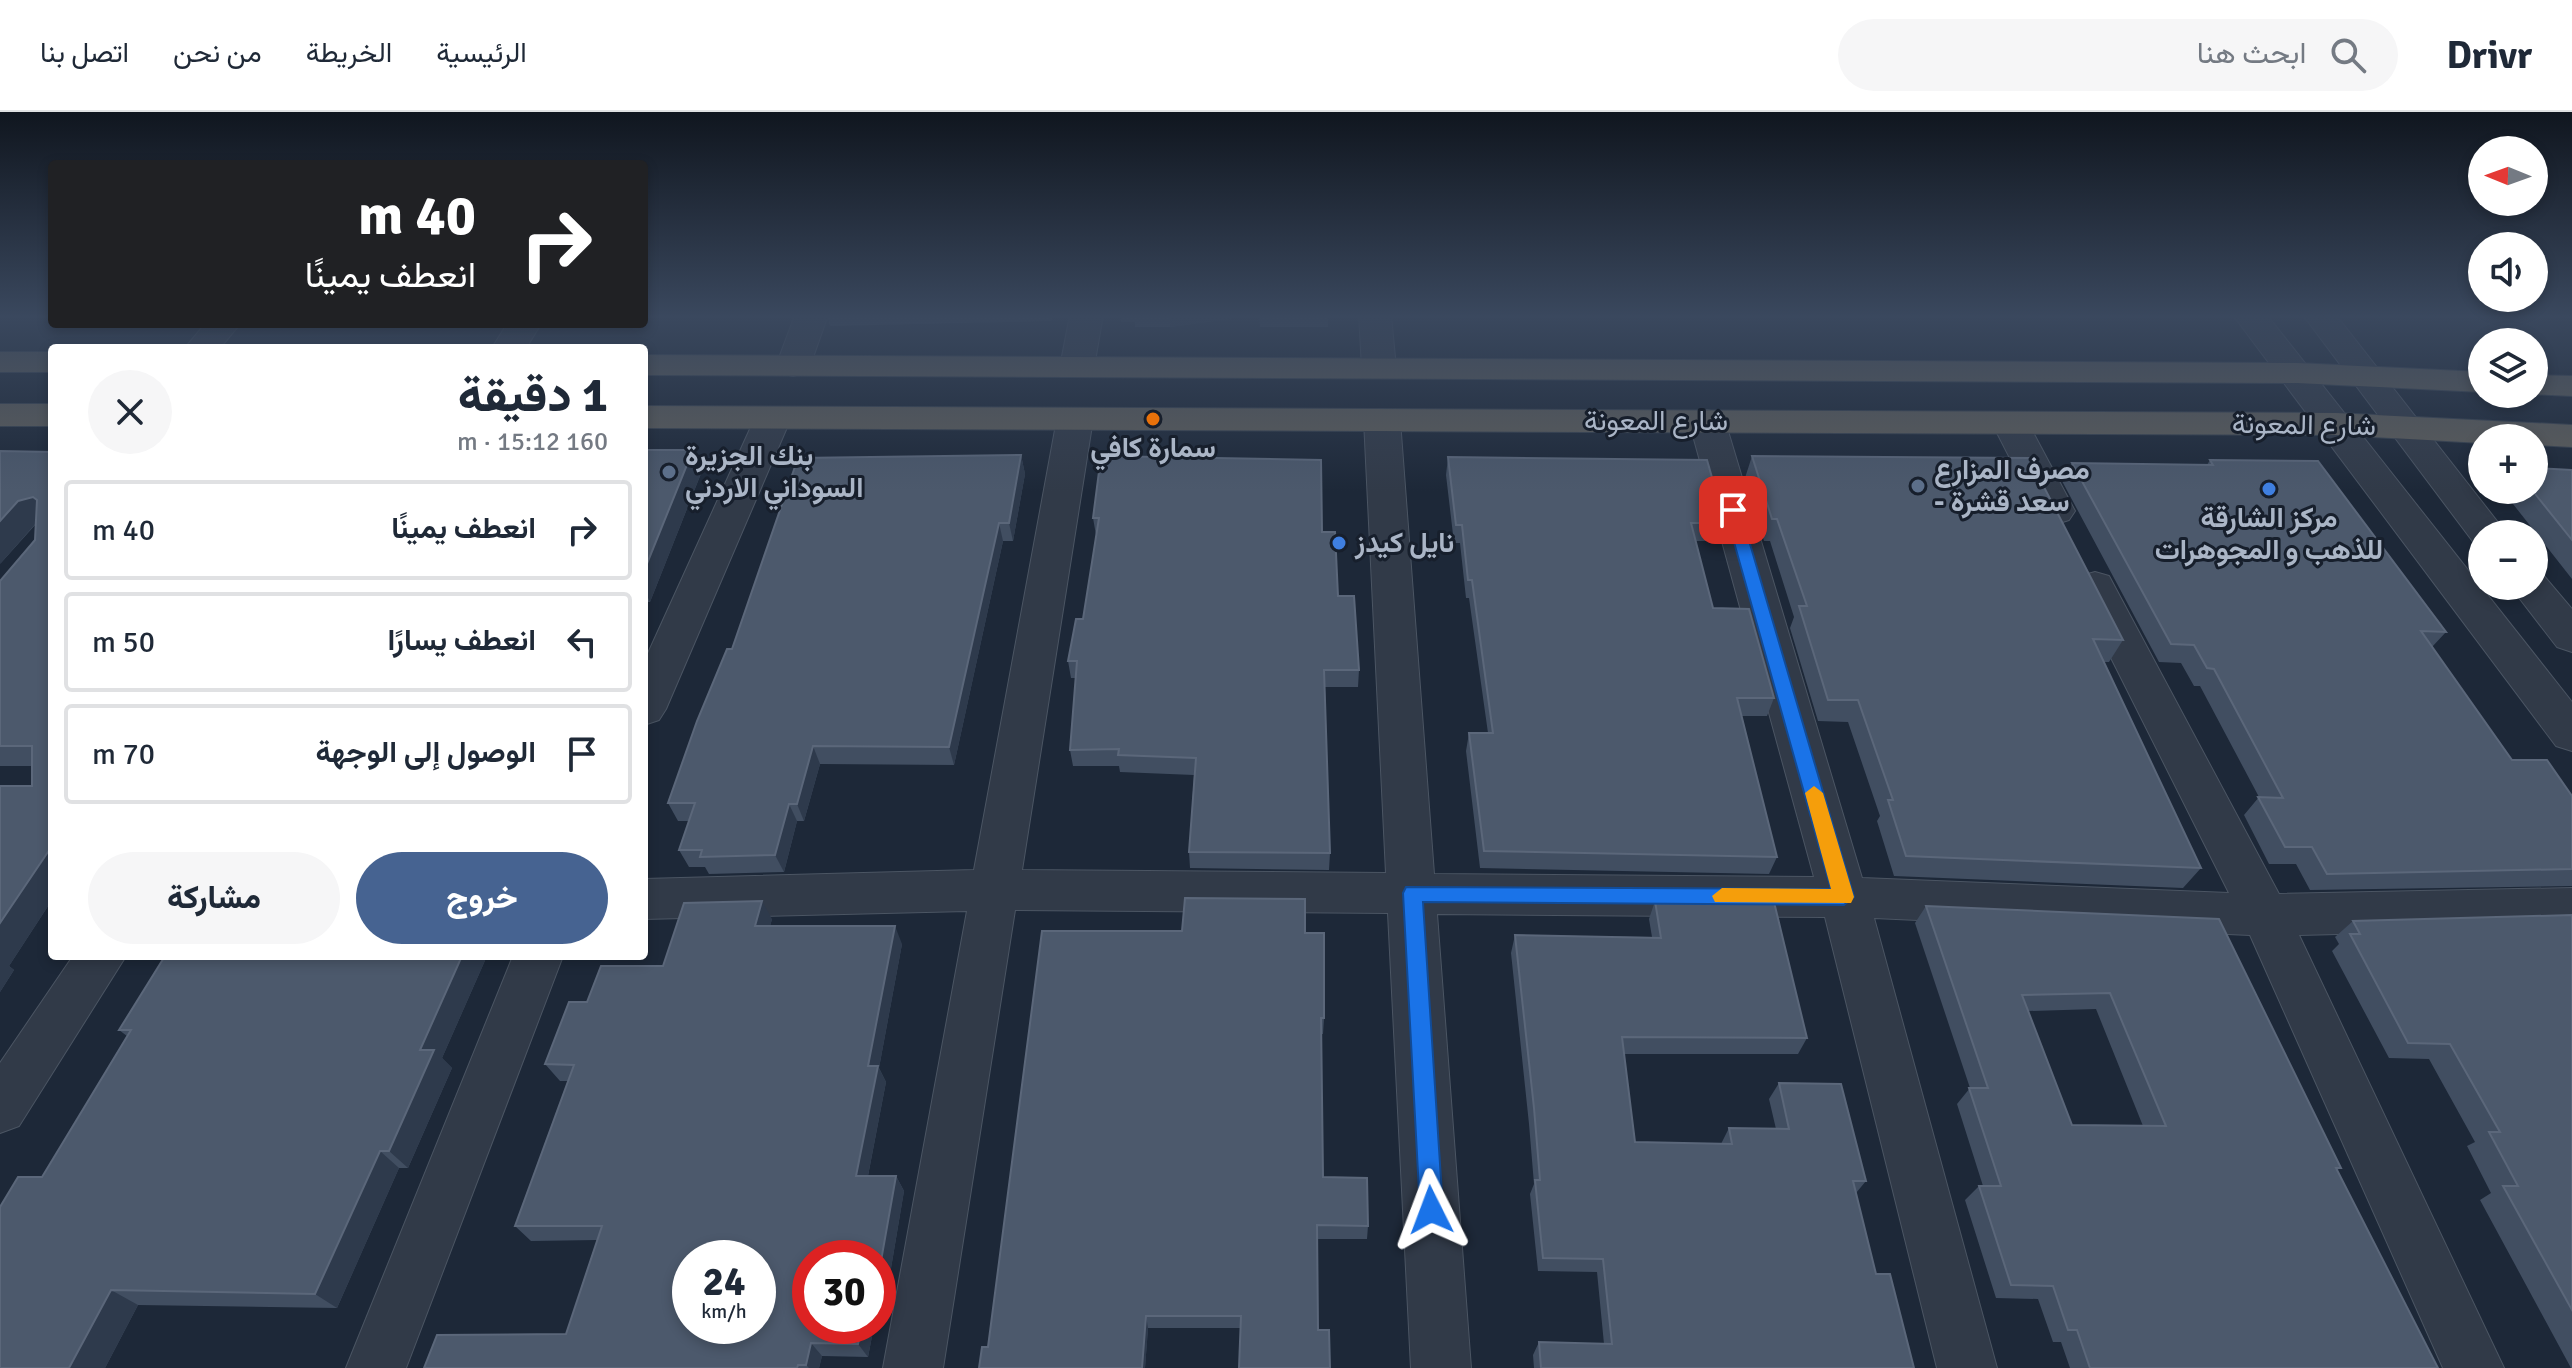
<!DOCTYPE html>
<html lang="ar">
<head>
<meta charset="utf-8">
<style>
  :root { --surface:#fff; --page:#f6f6f7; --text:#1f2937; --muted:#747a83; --line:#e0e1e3; --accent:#466391 }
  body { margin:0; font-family:Signika,Vazirmatn,sans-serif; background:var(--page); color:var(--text); direction:rtl; height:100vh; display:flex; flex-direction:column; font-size:30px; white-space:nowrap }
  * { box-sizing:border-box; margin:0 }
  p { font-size:26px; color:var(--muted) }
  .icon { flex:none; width:44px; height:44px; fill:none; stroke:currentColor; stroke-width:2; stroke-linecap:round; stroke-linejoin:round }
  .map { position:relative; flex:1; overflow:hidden; direction:ltr }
  .side { position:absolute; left:48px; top:232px; width:600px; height:616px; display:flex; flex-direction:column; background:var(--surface); border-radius:8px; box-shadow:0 4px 12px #0003; direction:rtl }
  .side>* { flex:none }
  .banner { position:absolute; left:48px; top:48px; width:600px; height:168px; border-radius:8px; box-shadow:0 4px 12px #0003; direction:rtl; background:#202124; color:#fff; overflow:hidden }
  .needle { width:52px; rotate:271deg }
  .buttons { position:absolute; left:2468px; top:24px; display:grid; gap:16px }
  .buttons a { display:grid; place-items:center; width:80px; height:80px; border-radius:50%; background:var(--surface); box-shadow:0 4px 12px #0003; font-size:40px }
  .speed { position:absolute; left:672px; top:1128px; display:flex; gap:16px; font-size:40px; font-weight:700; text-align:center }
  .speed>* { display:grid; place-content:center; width:104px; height:104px; border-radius:50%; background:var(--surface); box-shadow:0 4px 12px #0003; line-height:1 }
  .speed small { font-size:20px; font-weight:400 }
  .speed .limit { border:12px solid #d22; background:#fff; color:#111 }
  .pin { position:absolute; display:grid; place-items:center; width:68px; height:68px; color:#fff; margin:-34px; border-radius:16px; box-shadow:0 4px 12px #0006 }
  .me { position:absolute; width:88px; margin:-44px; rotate:357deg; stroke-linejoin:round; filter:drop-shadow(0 0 6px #0008) }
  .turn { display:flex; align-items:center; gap:28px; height:168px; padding:0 40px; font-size:36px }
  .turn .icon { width:104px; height:104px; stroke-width:2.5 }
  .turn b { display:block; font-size:56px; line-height:68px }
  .round { display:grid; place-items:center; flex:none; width:84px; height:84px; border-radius:42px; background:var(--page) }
  .summary { display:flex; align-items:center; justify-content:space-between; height:136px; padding:0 40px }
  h1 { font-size:48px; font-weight:800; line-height:60px }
  .primary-button { display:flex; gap:16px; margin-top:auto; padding:16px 40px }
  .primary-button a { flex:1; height:92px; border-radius:48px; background:var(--accent); color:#fff; font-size:32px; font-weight:800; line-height:92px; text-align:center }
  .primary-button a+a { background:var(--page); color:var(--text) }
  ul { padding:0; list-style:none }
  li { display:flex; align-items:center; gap:24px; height:100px; margin:0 16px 12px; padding:0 24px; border:4px solid var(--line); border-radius:8px }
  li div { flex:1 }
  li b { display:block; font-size:30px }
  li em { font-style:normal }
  header { display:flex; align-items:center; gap:48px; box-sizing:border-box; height:112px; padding:0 40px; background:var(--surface); border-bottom:2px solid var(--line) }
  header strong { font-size:38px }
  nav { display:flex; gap:44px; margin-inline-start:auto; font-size:28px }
  .search { width:560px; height:72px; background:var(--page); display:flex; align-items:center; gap:20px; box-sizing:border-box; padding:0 28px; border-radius:44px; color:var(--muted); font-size:30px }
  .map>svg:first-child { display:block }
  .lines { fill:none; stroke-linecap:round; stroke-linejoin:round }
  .minor-casing { stroke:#4b5563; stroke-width:2 }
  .tertiary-casing { stroke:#4b5563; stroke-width:2 }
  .trunk-casing { stroke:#38424f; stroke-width:2 }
  .minor { fill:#313a48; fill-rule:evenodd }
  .tertiary { fill:#313a48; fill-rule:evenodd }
  .trunk { fill:#5e5e5b; fill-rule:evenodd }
  .wall { fill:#414e61; fill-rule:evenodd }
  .shaded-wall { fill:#2e3a4c }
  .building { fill:#4c596c; stroke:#5b677a; stroke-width:2; fill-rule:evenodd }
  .route { fill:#1a73e8; stroke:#114b97; stroke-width:2 }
  .slow { fill:#f59e0b }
  .food-dot { fill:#e8710a; stroke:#171f2c; stroke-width:3 }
  .service-dot { fill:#5c6f8a; stroke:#171f2c; stroke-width:3 }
  .shop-dot { fill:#3f7fe0; stroke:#171f2c; stroke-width:3 }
  .labels { text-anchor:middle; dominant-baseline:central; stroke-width:6; stroke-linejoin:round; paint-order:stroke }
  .street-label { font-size:28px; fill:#aab5c6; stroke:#171f2c }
  .poi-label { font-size:28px; font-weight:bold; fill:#aab5c6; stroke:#171f2c; text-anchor:start }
</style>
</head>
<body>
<header>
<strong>Drivr</strong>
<div class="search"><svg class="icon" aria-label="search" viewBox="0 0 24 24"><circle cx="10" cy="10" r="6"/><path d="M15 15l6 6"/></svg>ابحث هنا</div>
<nav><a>الرئيسية</a><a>الخريطة</a><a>من نحن</a><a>اتصل بنا</a></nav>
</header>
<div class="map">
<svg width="2572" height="1256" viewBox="0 0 2572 1256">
  <rect width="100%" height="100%" fill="#1d2838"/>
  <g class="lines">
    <!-- minor casing -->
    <g class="minor-casing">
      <g id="minor">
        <polygon points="795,203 828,203 810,254 805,261 793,264 781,261 776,254"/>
        <polygon points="1070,203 1103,203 1094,255 1089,262 1077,265 1065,262 1060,255"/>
        <polygon points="1359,203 1391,203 1396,256 1391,263 1379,266 1367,263 1362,256"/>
        <polygon points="205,212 240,212 220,236 185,236"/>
        <polygon points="507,212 541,212 526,236 492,236"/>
        <polygon points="773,295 786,298 791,306 666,597 659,608 644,613 644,550 755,306 760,298"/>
        <polygon points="1075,296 1088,299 1093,307 1022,758 1386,761 1364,308 1369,300 1382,297 1395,300 1400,308 1434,762 1814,765 1689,309 1694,301 1707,298 1720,301 1725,309 1862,766 2229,781 2075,474 2081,464 2095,460 2109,464 2279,782 2572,776 2572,816 2299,823 2504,1256 2443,1256 2250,823 1874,806 1997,1256 1937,1256 1825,805 1437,802 1471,1256 1411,1256 1388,801 1015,798 943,1256 883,1256 967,799 644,807 644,767 974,758 1057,307 1062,299"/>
        <polygon points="2010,300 2023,303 2028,311 2075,399 2069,408 2056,412 2043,408 2037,399 1992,311 1997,303"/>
        <polygon points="73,844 126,844 19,1014 0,1021 0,951"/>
        <polygon points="513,844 563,844 406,1256 346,1256"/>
      </g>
    </g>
    <!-- tertiary casing -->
    <g class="tertiary-casing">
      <g id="tertiary">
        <polygon points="2233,203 2267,203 2572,590 2572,639 2556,634"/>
        <polygon points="2303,203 2336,203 2507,422 2482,422 2482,433 2474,431"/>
        <polygon points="2534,461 2544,464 2572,497 2572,540 2557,535 2510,474 2534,474"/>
      </g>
    </g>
    <!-- trunk casing -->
    <g class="trunk-casing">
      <g id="trunk">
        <rect x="0" y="240" width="52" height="20"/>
        <polygon points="644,243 2297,251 2482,260 2482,280 2297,271 644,263"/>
        <polygon points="2534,263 2572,264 2572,284 2528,282 2534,282"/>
        <rect x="0" y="292" width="52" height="22"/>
        <polygon points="644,294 2336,301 2572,313 2572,335 2534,333 2534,326 2482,326 2482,331 2336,323 644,316"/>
      </g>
    </g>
    <!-- minor -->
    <use href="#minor" class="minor"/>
    <!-- tertiary -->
    <use href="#tertiary" class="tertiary"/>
    <!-- trunk -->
    <use href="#trunk" class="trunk"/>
  </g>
  <!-- wall -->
  <g class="wall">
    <polygon points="827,203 1053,203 1052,209 830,214"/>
    <polygon points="1120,203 1258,203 1170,215 1135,215 1135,210 1121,210"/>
    <polygon points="1259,203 1328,203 1328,215 1260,215"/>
    <polygon points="644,338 702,359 650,490 644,490"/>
    <polygon points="52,340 52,788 9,854 14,858 0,880 0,674 32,674 32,654 0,654 0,469 35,428 36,412 0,452"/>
    <polygon points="1021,343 1025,362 1013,429 1003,429 954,653 820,652 804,709 797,709 784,760 709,762 705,755 689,755 679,738 689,709 678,709 668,691 732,537"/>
    <polygon points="1752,344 2123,528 2109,550 2103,550 2201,756 2183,776 1894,764 1877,709 1880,704 1848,610 1818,609 1790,516 1794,505 1770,429 1764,429 1745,366"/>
    <polygon points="1448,345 1725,411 1719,429 1696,429 1713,496 1774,586 1767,604 1742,604 1777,745 1769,762 1480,756 1466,639 1469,621 1488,621 1469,486 1466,486 1460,431 1454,431 1446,363"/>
    <polygon points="2210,348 2446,520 2432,535 2512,648 2572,684 2572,774 2310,778 2296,752 2269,752 2244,703 2259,685 2200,574 2194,574 2181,551 2159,550 2062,369 2072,351 2207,353"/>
    <polygon points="2572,358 2572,467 2502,378 2534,378"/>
    <polygon points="1093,406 1322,420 1338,484 1359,558 1358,575 1325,575 1330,741 1329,758 1190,756 1189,740 1194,663 1120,660 1119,654 1073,654 1070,638 1076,566 1071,566 1068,549 1083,507 1096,423"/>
    <polygon points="1655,789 1807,926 1798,942 1624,942 1635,1030 1721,1032 1729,1016 1776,1017 1769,987 1779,971 1866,1069 1856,1081 1876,1162 1914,1256 1534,1256 1533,1243 1539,1230 1604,1232 1597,1160 1538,1159 1530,1082 1534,1072 1529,1012 1511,841 1515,823 1652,825 1649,807"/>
    <path d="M1926,794L2219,807L2341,1056L2337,1058L2438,1256H2070L2061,1230H2053L2038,1187L1996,1186L1965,1088L1979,1074H1983L1957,992L1970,976L1915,811ZM2096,897L2143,1014L2072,1013L2028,899Z"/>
    <polygon points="2572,803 2572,1256 2571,1256 2480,1088 2491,1081 2467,1034 2475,1030 2429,947 2389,946 2332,839 2339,832 2335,825 2353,809"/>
    <polygon points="772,807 770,814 902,832 879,956 886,970 868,1064 896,1064 904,1079 887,1180 880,1180 878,1192 878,1146 810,1214 874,1214 868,1245 822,1244 819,1256 424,1256 566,1222 597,1128 531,1129 515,1114 568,969 560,969 545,952 663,854"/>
    <polygon points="1305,821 1324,906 1323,922 1321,922 1323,1065 1368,1114 1367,1127 1317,1127 1318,1218 1241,1216 1148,1216 1145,1256 979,1256 988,1235"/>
    <polygon points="165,844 487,844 442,946 452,956 408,1056 399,1056 337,1196 138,1193 105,1256 42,1065 127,924 119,918"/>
  </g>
  <!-- shaded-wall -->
  <g class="shaded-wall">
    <polygon points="1170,203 1258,203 1170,215"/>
    <polygon points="693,338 702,359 650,490 644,477 644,459"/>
    <polygon points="1021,343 1025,362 1013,429 1009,411"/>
    <polygon points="33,385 51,406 37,410 0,452 0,409 18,389"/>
    <polygon points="999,411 1003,429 954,653 949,635"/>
    <polygon points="813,634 820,652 804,709 797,692"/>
    <polygon points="789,692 797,709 784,760 775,743"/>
    <polygon points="52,734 52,788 9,854 14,858 0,880 0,811"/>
    <polygon points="762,789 772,807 765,832 755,814"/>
    <polygon points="895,814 902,832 879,956 886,970 865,1079 856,1064 868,954"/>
    <polygon points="462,844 487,844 442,946 452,956 408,1056 389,1039 420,938"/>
    <polygon points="380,1039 399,1056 337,1196 315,1182"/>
    <polygon points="896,1064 904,1079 887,1180 878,1166"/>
    <polygon points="111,1178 138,1193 105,1256 69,1256"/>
    <polygon points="1146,1204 1148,1216 1145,1256 1142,1256"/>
    <polygon points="862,1214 874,1214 868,1245 858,1232"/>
    <polygon points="811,1231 822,1244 819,1256 809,1256 806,1253"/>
  </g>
  <!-- building -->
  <g class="building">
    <polygon points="644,338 693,338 644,459"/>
    <polygon points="0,339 52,340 52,734 0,811 0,674 32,674 32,634 0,634 0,469 35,428 37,388 33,385 18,389 0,409"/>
    <polygon points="1021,343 1009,411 999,411 949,635 813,634 797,692 789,692 775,743 700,745 702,738 679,738 695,691 668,691 697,609 727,537 732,537 798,346"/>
    <polygon points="1101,344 1321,348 1322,420 1335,420 1338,484 1354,484 1359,558 1324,558 1330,741 1189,740 1196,646 1118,643 1119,637 1070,638 1077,549 1068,549 1076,507 1083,507 1099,406 1093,406"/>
    <polygon points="1752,344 2029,346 2123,528 2093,527 2201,756 1906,744 1888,688 1893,688 1858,588 1828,588 1799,494 1807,494 1777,407 1772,407"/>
    <polygon points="1448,345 1707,348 1725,411 1691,411 1713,496 1749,497 1774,586 1737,586 1777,745 1484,739 1469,621 1493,621 1472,468 1468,468 1462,413 1456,413"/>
    <polygon points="2210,348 2318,349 2446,520 2421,519 2512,648 2547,648 2572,684 2572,757 2327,762 2312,735 2285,735 2258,685 2283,686 2214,557 2207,556 2194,533 2171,532 2072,351 2213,353"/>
    <polygon points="2534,356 2572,358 2572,428 2532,378 2534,378"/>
    <polygon points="1185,786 1305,787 1305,821 1324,821 1324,906 1321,906 1323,1065 1367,1066 1368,1114 1317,1113 1318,1218 1329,1218 1330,1256 1239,1256 1241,1204 1146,1204 1142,1256 979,1256 982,1235 988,1235 1042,819 1182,819"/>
    <path d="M762,789L755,814H895L868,954H878L856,1064H896L878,1166V1146H810V1214H862L858,1232L811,1231L806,1253H798L797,1256H424L437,1223L566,1222L602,1114H515L574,953L545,952L569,890H587L601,854H663L684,791ZM690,1146H758V1214H690Z"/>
    <polygon points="1655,789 1774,790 1807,926 1622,925 1635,1030 1732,1032 1729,1016 1789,1017 1779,971 1841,972 1866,1069 1853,1069 1876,1162 1890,1162 1914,1256 1541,1256 1539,1230 1612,1232 1603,1147 1543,1146 1535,1068 1540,1068 1534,996 1515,823 1661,826"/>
    <path d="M1926,794L2219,807L2341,1056H2336L2438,1256H2090L2077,1218H2068L2053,1174L2011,1173L1979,1074H2001L1969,976H1988ZM2110,881L2166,1014L2072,1013L2022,883Z"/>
    <polygon points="2572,803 2572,1198 2503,1074 2518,1074 2489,1020 2500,1020 2450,932 2408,931 2350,822 2360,822 2353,809"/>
    <polygon points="165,844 462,844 420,938 434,938 389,1039 380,1039 315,1182 111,1178 69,1256 0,1256 0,1095 18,1065 42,1065 131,918 119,918"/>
  </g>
  <!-- sky -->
  <linearGradient id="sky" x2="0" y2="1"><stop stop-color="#10161f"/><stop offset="0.54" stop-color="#3a485e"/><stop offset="1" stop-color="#3a485e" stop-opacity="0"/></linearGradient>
  <rect width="2572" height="379" fill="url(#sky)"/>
  <!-- route -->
  <polygon class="route" points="1733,393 1740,398 1854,785 1844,793 1423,790 1443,1098 1440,1106 1431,1109 1423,1106 1420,1098 1403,781 1406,775 1831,777 1725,398"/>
  <!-- slow -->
  <polygon class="slow" points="1814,674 1823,681 1854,785 1851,791 1715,790 1712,784 1722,776 1831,777 1805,681"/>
  <!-- markers -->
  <circle class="food-dot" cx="1153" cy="307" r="8"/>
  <g class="service-dot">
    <circle cx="669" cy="360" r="8"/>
    <circle cx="1918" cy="374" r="8"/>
  </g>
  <g class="shop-dot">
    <circle cx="2269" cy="377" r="8"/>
    <circle cx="1339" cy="431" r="8"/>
  </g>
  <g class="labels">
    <!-- street labels -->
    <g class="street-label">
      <text x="1656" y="309">شارع المعونة</text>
      <text transform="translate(2304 313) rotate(1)">شارع المعونة</text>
    </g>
    <!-- poi labels -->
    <g class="poi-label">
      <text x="1153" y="336" text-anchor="middle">سمارة كافي</text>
      <text x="685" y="344">بنك الجزيرة<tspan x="685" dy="32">السوداني الاردني</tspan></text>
      <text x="1934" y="358">مصرف المزارع<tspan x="1934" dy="32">- سعد قشرة</tspan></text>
      <text x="2269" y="406" text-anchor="middle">مركز الشارقة<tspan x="2269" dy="32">للذهب و المجوهرات</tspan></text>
      <text x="1355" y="431">نايل كيدز</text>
    </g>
  </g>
</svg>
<div class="buttons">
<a><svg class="needle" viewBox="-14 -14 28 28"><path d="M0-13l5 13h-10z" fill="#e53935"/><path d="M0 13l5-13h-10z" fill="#747a83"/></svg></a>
<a><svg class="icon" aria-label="sound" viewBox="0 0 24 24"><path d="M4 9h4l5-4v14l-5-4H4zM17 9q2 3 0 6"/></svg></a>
<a><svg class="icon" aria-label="layers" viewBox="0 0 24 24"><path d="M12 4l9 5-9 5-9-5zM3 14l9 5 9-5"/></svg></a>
<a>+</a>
<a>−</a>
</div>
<div class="speed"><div>24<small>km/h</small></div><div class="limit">30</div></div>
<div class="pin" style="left:1733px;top:398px;background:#d93025"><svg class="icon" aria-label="arrive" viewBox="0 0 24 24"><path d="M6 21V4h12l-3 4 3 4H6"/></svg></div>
<svg class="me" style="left:1431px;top:1098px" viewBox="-20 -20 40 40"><path d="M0-17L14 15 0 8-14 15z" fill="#1a73e8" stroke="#fff" stroke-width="4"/></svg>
<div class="banner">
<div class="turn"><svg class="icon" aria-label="right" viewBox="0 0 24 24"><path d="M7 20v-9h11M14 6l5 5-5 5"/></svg><div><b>40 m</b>انعطف يمينًا</div></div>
</div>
<section class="side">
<div class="summary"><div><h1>1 دقيقة</h1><p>160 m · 15:12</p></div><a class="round"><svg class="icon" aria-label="close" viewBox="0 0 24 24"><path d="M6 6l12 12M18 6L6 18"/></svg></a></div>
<ul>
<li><svg class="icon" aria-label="right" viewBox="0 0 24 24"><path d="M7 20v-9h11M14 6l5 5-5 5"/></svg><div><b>انعطف يمينًا</b></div><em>40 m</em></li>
<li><svg class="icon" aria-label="left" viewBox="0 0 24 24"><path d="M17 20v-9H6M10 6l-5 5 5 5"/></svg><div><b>انعطف يسارًا</b></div><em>50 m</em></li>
<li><svg class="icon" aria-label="arrive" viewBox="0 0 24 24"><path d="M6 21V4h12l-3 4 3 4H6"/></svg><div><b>الوصول إلى الوجهة</b></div><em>70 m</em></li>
</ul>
<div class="primary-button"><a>خروج</a><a>مشاركة</a></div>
</section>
</div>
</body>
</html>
